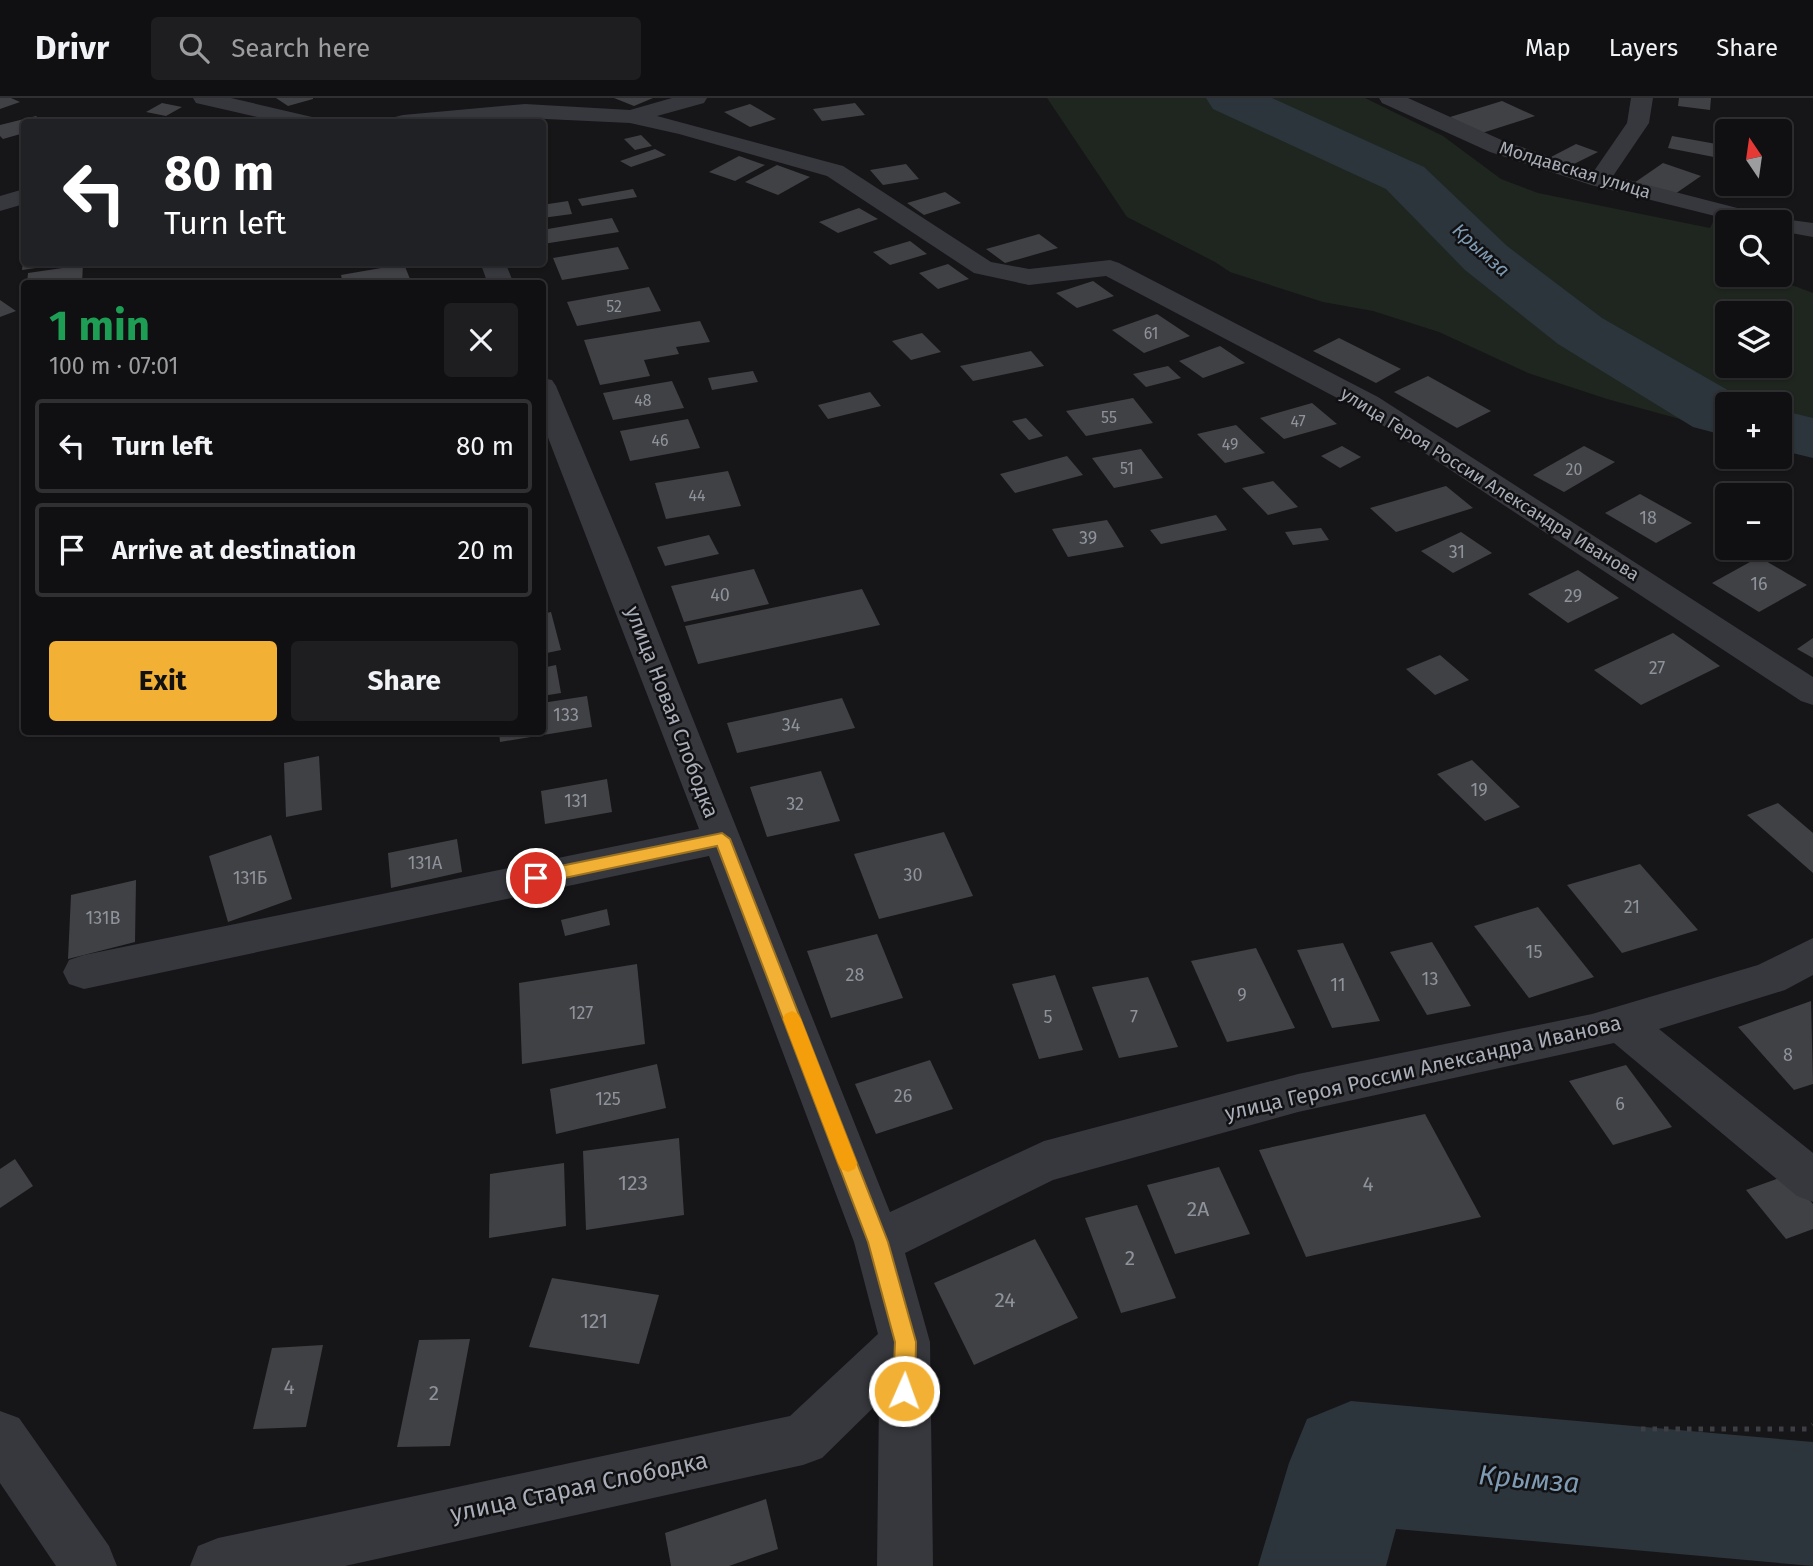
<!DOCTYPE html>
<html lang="en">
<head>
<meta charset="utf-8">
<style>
  :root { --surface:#101012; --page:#1e1e20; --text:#f1f3f6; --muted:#9c9d9f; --line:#303032; --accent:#f2b134 }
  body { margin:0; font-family:"Fira Sans",sans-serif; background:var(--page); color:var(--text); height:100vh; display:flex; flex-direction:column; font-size:26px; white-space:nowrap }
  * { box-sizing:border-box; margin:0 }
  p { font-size:23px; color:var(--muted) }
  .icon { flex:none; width:38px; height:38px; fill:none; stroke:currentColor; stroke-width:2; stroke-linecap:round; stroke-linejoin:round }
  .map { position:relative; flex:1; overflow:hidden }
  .details { position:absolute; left:21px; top:182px; width:525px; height:455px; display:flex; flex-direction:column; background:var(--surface); border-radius:7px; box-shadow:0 2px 5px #0004,0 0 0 2px var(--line) }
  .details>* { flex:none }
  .guide { position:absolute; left:21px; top:21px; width:525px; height:147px; border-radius:7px; box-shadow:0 2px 5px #0004,0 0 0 2px var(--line); background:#202124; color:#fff; overflow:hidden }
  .needle { width:46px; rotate:347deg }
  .buttons { position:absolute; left:1715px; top:21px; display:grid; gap:14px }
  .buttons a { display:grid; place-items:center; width:77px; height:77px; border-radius:7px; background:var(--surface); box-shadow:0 2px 5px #0004,0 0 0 2px var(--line); font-size:35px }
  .pin { position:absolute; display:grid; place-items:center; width:60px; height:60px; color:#fff; margin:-30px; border:4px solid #fff; border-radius:50%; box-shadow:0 2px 7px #0007 }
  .me { position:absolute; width:77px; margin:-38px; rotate:2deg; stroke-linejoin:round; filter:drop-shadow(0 0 5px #0008) }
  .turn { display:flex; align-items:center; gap:24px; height:147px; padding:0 28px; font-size:32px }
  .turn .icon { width:91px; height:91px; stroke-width:2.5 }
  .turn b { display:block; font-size:49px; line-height:60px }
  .round { display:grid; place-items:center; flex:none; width:74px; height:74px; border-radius:7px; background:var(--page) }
  .headline { display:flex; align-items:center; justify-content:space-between; height:119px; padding:0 28px }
  h1 { font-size:42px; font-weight:700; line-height:52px; color:#1e9e55 }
  .primary-button { display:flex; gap:14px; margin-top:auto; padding:14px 28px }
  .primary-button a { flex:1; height:80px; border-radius:7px; background:var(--accent); color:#111; font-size:28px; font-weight:700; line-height:80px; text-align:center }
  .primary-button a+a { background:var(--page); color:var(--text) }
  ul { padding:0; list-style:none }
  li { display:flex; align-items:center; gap:21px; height:94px; margin:0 14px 10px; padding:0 14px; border:4px solid var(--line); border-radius:7px }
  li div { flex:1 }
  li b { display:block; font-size:26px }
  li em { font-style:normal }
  header { display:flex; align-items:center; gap:42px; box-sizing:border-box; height:98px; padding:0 35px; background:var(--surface); border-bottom:2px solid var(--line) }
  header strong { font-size:33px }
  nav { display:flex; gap:38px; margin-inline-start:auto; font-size:24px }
  .search { width:490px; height:63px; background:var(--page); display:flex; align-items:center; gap:18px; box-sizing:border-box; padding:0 24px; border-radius:7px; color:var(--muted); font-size:26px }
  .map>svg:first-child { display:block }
  .green { fill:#1e261f; fill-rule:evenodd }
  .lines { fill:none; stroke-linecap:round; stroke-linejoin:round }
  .river { fill:#2c353c; fill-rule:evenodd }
  .building { fill:#404145 }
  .path { stroke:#3d3f44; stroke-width:5; stroke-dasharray:4.5 7; stroke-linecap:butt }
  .minor { fill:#37383d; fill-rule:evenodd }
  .route { fill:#f2b134; stroke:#9d7322; stroke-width:2 }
  .slow { fill:#f59e0b }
  .labels { text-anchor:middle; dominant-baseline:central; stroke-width:5; stroke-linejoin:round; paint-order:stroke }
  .far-number-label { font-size:16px; fill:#8e929b }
  .far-street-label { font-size:18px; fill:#a8adb8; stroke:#111113 }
  .number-label { font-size:18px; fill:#8e929b }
  .far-water-label { font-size:19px; font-style:italic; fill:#7f9bb3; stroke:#111113 }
  .street-label { font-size:21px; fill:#a8adb8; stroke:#111113 }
  .near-number-label { font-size:21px; fill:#8e929b }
  .near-street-label { font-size:24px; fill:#a8adb8; stroke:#111113 }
  .near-water-label { font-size:28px; font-style:italic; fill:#7f9bb3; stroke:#111113 }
</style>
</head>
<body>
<header>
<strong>Drivr</strong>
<div class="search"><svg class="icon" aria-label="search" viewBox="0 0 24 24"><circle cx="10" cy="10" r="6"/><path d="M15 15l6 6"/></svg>Search here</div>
<nav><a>Map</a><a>Layers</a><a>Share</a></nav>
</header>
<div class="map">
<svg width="1813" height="1468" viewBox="0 0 1813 1468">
  <rect width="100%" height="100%" fill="#161618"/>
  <!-- green -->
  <path class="green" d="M1047,0H1365L1443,38L1501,81L1538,95L1710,130L1718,114L1753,110L1759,124H1727V177H1777L1789,186L1813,195V358L1780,348V306H1727V334L1607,301L1528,275L1439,234L1373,213L1323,204L1230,174L1215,164L1127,119ZM1727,215H1780V268H1727Z"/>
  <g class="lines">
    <!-- river -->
    <g class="river">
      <polygon points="1206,0 1272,0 1424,69 1507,148 1602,220 1752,306 1727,306 1727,338 1693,329 1558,246 1465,172 1386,91 1213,11"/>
      <polygon points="1780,312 1813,320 1813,360 1780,352"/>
      <polygon points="1351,1303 1813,1344 1813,1468 1396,1431 1386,1468 1258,1468 1289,1365 1307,1321"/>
    </g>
  </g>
  <!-- building -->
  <g class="building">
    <polygon points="0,0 11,0 20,4 0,11"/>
    <polygon points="276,0 313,0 313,1 288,8"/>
    <polygon points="614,0 653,0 634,8"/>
    <polygon points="1679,0 1711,0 1710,12 1678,8"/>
    <polygon points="1502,3 1535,18 1482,35 1450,19"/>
    <polygon points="162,5 182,9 166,18 146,14"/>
    <polygon points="855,5 865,17 822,23 813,11"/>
    <polygon points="750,6 776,21 750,29 724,14"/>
    <polygon points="36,18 43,24 24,24 24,35 3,41 0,38 0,27"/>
    <polygon points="641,37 652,48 635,52 624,41"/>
    <polygon points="1672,38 1722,47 1719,60 1668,50"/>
    <polygon points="1576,46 1598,54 1570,68 1549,60"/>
    <polygon points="655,51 666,57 631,69 620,63"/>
    <polygon points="739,58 765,67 735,83 709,74"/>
    <polygon points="1663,65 1701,78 1672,98 1634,85"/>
    <polygon points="906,66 919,81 883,87 870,72"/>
    <polygon points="777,67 810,79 778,97 745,84"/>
    <polygon points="633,91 637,99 582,108 578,101"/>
    <polygon points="945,94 961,105 924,117 907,105"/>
    <polygon points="568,103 572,116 542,120 542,107"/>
    <polygon points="859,110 878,121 838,135 819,124"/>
    <polygon points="612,120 619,134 543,146 542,144 542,132"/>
    <polygon points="1039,136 1058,150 1005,165 986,151"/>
    <polygon points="910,143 927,156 890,167 873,154"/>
    <polygon points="618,149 629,171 562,182 553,160"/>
    <polygon points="23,164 63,164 64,166 22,172"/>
    <polygon points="404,166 410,181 388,186 343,186 341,177"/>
    <polygon points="948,166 969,181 938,191 919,175"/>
    <polygon points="83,167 82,184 27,186 28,175"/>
    <polygon points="1093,183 1114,198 1077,210 1056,195"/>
    <polygon points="649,189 661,213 577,228 567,204"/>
    <polygon points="0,202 16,213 0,219"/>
    <polygon points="1157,216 1190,238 1144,255 1112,232"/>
    <polygon points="700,223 710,244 676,249 679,256 644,262 650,278 600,287 584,242"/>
    <polygon points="922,235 941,254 911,262 892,243"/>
    <polygon points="1339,240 1401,271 1376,285 1313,253"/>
    <polygon points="1220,248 1245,265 1203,280 1179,263"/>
    <polygon points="1031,253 1044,268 973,283 960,268"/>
    <polygon points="1168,268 1181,280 1146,289 1133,276"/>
    <polygon points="753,273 758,284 712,292 708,280"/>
    <polygon points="1428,278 1491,313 1457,330 1394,294"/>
    <polygon points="672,283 684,310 613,322 603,295"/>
    <polygon points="870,294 881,308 828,321 818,307"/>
    <polygon points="1133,300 1153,325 1086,338 1066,313"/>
    <polygon points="1312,305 1337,326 1284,341 1260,320"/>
    <polygon points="1026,320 1043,338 1029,342 1012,323"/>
    <polygon points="688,321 700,350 630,363 620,333"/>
    <polygon points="1236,327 1265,355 1225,365 1197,336"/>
    <polygon points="1342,348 1361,359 1340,370 1321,358"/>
    <polygon points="1584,348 1615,364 1564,394 1533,377"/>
    <polygon points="1141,351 1163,380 1114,390 1092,360"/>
    <polygon points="1067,358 1083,377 1015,395 1000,376"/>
    <polygon points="728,373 741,408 666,421 655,385"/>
    <polygon points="1273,383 1298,409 1268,417 1242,390"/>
    <polygon points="1446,388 1473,410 1396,434 1370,410"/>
    <polygon points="1640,396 1692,425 1656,445 1605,415"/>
    <polygon points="1216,417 1227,432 1161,446 1150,432"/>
    <polygon points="1107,422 1124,449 1068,459 1052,431"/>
    <polygon points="1321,430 1329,442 1293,447 1285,434"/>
    <polygon points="1461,434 1492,455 1453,475 1421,453"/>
    <polygon points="709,437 719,456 665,468 657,449"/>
    <polygon points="1759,459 1807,487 1759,514 1712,485"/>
    <polygon points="754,471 769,506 684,524 671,488"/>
    <polygon points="1578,472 1619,500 1568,525 1528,496"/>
    <polygon points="862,491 880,527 698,566 685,528"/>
    <polygon points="551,514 561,552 542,556 542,516"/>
    <polygon points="1673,535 1720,568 1641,607 1594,572"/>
    <polygon points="1813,540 1813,560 1797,551"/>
    <polygon points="1440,557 1469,582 1435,597 1406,571"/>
    <polygon points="556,567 561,595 542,598 542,570"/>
    <polygon points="587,598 592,629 500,644 499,634 542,634 542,605"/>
    <polygon points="842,600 855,630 737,655 727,625"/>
    <polygon points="319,658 322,712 286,719 284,665"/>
    <polygon points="1472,662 1520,709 1485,723 1437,676"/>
    <polygon points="821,673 840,723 767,739 750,689"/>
    <polygon points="607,681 612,714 545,726 541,693"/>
    <polygon points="1778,705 1813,735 1813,775 1747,717"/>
    <polygon points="944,734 973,798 879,821 854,756"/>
    <polygon points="271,737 292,801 228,824 209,758"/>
    <polygon points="457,741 462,774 391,790 388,755"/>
    <polygon points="1640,766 1698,832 1622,855 1567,787"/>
    <polygon points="136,782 135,844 68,861 71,797"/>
    <polygon points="1538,809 1594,879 1529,900 1474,828"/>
    <polygon points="607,811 610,827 565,838 561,822"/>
    <polygon points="877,836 903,900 831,920 807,853"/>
    <polygon points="1432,844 1471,908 1427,917 1390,854"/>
    <polygon points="1343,845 1380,923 1332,930 1297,852"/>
    <polygon points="1256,850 1295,930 1227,944 1191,863"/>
    <polygon points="637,866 645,946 522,966 519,885"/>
    <polygon points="1055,877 1083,952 1039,961 1012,886"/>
    <polygon points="1148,879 1178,949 1119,960 1092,889"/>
    <polygon points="1811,903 1813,986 1794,992 1738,929"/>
    <polygon points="930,962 953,1011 876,1036 855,986"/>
    <polygon points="657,966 666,1010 556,1036 550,991"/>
    <polygon points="1626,967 1672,1029 1613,1047 1569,983"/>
    <polygon points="1425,1016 1481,1119 1306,1159 1259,1052"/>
    <polygon points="679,1040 684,1117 586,1132 583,1053"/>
    <polygon points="15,1061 33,1088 0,1110 0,1071"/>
    <polygon points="564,1065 566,1128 489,1140 490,1076"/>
    <polygon points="1219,1069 1250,1136 1175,1156 1147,1087"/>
    <polygon points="1788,1077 1813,1106 1813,1131 1786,1141 1746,1092"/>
    <polygon points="1137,1107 1176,1200 1121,1215 1085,1120"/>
    <polygon points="1035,1141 1078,1220 974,1267 934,1185"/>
    <polygon points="552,1180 659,1197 639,1266 529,1249"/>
    <polygon points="470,1241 450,1348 397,1349 419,1242"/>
    <polygon points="323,1247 306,1329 253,1331 272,1250"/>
    <polygon points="766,1401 778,1451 729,1468 671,1468 665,1435"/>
  </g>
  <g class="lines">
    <!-- path -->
    <polyline class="path" points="1641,1331 1807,1331 1813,1327"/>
    <!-- minor -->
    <g class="minor">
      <polygon points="193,0 231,0 312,19 315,24 279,24 196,5"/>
      <polygon points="672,0 707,0 704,5 657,18 843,68 991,164 1029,171 1110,162 1119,165 1378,299 1813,579 1813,607 1801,603 1358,311 1106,178 1029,187 974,175 827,78 679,36 630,25 525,20 470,24 392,24 395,19 403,17 525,6 630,12"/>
      <polygon points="1379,0 1408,0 1506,44 1594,73 1627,25 1631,0 1653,0 1649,25 1613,78 1776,120 1813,125 1813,139 1780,133 1780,124 1739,124 1591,87 1490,54 1382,5"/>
      <polygon points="24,91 24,106 0,113 0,98"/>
      <polygon points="480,164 505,164 514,186 488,186"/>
      <polygon points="542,280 552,282 556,288 629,461 890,1114 1044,1043 1298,976 1592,916 1758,867 1813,840 1813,877 1785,892 1659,931 1813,1055 1813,1104 1797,1098 1614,945 1298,1014 1053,1082 905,1155 930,1244 933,1468 877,1468 879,1304 822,1360 803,1367 345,1468 190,1468 198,1448 218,1440 790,1318 878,1236 854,1144 709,758 84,891 69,886 63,874 69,862 84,857 699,731 542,324"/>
      <polygon points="0,1313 19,1320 109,1448 117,1468 56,1468 0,1385"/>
    </g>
  </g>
  <!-- route -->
  <polygon class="route" points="722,735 730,741 888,1144 916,1244 915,1293 911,1301 904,1304 896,1301 893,1293 895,1244 868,1144 717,748 536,786 528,780 536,773"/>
  <!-- slow -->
  <polygon class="slow" points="792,913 798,916 801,921 857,1065 855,1071 848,1074 841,1071 838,1065 783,921 785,916"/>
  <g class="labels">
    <!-- far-number labels -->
    <g class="far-number-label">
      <text x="614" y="208">52</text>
      <text x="1151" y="235">61</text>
      <text x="643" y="302">48</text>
      <text x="1109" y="319">55</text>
      <text x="1298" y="323">47</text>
      <text x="660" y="342">46</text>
      <text x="1230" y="346">49</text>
      <text x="1127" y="370">51</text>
      <text x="1574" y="371">20</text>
      <text x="697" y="397">44</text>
    </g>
    <!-- far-street labels -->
    <g class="far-street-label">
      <text transform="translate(1575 72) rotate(17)">Молдавская улица</text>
      <text transform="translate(1490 386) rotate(32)">улица Героя России Александра Иванова</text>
    </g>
    <!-- number labels -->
    <g class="number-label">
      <text x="1648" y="420">18</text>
      <text x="1088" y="440">39</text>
      <text x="1457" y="454">31</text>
      <text x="1759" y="486">16</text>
      <text x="720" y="497">40</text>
      <text x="1573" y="498">29</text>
      <text x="1657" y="570">27</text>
      <text x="566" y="617">133</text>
      <text x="791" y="627">34</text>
      <text x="1479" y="692">19</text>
      <text x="576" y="703">131</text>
      <text x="795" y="706">32</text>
      <text x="425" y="765">131А</text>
      <text x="913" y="777">30</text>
      <text x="250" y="780">131Б</text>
      <text x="1632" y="809">21</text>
      <text x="103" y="820">131В</text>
      <text x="1534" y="854">15</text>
      <text x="855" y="877">28</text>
      <text x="1430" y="881">13</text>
      <text x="1338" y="887">11</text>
      <text x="1242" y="897">9</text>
      <text x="581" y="915">127</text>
      <text x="1048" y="919">5</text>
      <text x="1134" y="919">7</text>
      <text x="1788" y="957">8</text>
      <text x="903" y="998">26</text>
      <text x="608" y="1001">125</text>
      <text x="1620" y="1006">6</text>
    </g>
    <!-- far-water labels -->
    <g class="far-water-label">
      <text transform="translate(1481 152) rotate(42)">Крымза</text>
    </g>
    <!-- street labels -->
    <g class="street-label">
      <text transform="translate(672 614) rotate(69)">улица Новая Слободка</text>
      <text transform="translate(1423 970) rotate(-13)">улица Героя России Александра Иванова</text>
    </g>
    <!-- near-number labels -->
    <g class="near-number-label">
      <text x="633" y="1085">123</text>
      <text x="1368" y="1086">4</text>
      <text x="1198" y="1111">2А</text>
      <text x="1130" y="1160">2</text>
      <text x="1005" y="1202">24</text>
      <text x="594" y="1223">121</text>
      <text x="289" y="1289">4</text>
      <text x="434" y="1295">2</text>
    </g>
    <!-- near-street labels -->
    <g class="near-street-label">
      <text transform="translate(579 1389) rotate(-12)">улица Старая Слободка</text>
    </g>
    <!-- near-water labels -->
    <g class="near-water-label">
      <text transform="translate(1529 1381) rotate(5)">Крымза</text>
    </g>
  </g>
</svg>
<div class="buttons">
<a><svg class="needle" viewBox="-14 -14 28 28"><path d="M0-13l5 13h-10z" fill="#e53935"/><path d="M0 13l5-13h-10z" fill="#9c9d9f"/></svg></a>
<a><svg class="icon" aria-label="search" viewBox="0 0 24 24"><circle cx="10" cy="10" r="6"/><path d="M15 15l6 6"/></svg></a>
<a><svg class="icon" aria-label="layers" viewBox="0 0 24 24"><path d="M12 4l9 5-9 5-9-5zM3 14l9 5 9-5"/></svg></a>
<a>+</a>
<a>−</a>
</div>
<div class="pin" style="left:536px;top:780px;background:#d93025"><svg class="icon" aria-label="arrive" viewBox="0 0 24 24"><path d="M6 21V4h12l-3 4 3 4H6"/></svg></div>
<svg class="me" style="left:904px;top:1293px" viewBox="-20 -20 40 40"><circle r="17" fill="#f2b134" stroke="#fff" stroke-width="3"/><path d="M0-11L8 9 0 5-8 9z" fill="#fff"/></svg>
<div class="guide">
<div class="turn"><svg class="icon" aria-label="left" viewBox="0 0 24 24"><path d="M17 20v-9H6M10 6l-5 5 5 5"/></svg><div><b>80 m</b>Turn left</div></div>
</div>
<section class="details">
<div class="headline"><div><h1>1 min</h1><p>100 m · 07:01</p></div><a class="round"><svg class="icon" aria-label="close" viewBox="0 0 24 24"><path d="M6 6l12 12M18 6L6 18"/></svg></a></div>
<ul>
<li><svg class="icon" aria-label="left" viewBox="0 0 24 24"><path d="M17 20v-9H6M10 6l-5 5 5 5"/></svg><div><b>Turn left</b></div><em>80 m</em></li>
<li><svg class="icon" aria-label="arrive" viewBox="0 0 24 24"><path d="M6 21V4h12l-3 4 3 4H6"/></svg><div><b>Arrive at destination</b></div><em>20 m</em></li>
</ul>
<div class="primary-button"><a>Exit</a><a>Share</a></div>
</section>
</div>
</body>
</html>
